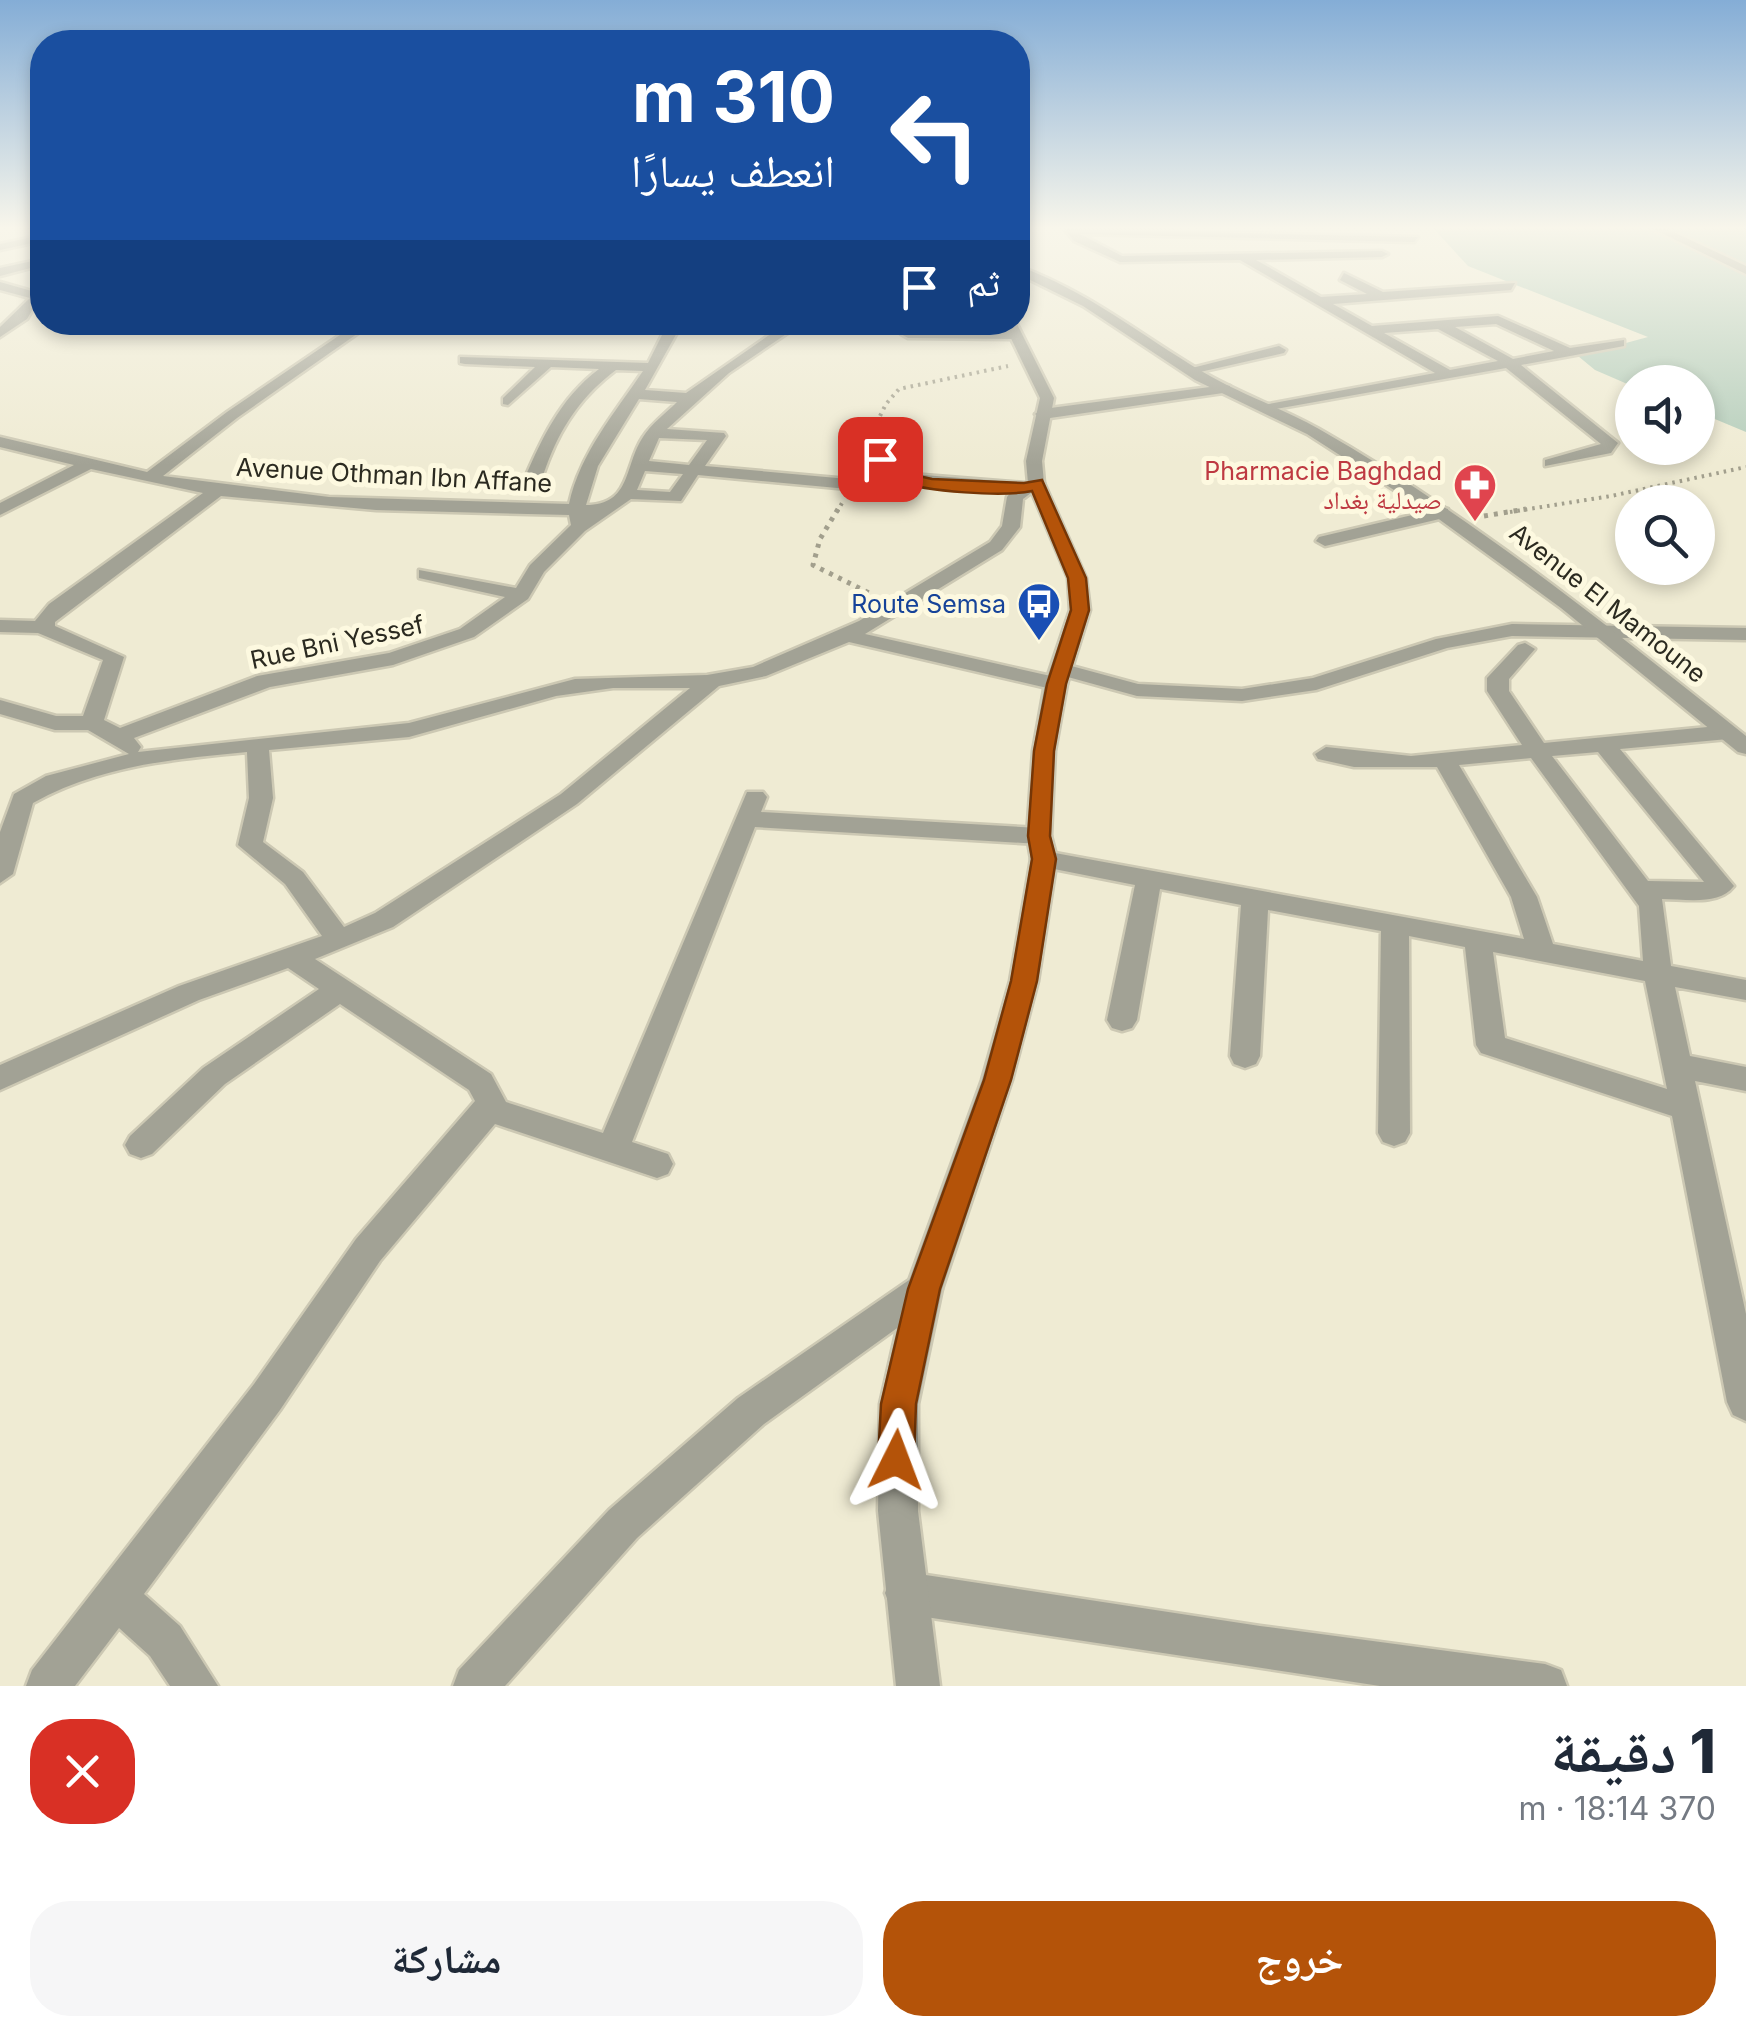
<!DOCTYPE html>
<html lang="ar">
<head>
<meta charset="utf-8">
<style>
  :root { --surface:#fff; --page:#f6f6f7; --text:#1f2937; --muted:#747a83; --accent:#b45309 }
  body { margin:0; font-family:Inter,"Noto Naskh Arabic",sans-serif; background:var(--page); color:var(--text); direction:rtl; height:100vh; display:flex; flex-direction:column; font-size:38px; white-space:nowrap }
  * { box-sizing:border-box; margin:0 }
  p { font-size:32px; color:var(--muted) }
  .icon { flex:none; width:55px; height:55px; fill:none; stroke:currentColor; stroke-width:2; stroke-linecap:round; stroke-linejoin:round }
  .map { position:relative; height:1686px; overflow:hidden; direction:ltr }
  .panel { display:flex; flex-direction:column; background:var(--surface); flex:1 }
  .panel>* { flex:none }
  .guide { position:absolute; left:30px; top:30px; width:1000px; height:305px; border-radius:40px; box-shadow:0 5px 15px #0003; direction:rtl; background:#1a4fa0; color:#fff; overflow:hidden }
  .fabs { position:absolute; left:1615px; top:365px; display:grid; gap:20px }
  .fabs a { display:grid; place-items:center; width:100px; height:100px; border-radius:50%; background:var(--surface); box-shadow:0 5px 15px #0003; font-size:50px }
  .pin { position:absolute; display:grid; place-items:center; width:85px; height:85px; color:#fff; margin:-42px; border-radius:20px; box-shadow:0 5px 15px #0006 }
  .me { position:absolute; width:110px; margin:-55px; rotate:3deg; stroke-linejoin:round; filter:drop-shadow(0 0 8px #0008) }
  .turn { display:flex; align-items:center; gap:35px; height:210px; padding:0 30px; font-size:45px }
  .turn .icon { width:130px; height:130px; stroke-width:2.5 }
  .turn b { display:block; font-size:70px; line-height:85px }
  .then { display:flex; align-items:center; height:95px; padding:0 30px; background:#0003; gap:20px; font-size:38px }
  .round { display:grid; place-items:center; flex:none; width:105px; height:105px; border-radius:40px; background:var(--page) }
  .summary { display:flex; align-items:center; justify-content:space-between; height:170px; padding:0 30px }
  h1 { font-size:60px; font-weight:800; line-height:75px }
  .primary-button { display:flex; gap:20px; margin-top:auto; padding:20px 30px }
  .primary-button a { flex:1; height:115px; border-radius:40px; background:var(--accent); color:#fff; font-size:40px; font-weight:800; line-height:115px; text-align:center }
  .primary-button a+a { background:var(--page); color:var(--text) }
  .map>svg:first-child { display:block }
  .green { fill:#b4cdbb }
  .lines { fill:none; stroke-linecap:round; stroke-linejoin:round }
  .minor-casing { stroke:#ccc8b3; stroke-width:5 }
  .tertiary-casing { stroke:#ccc8b3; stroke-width:5 }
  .path-far1 { stroke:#a29f8d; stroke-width:4; stroke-dasharray:2.5 5; stroke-linecap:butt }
  .path { stroke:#a29f8d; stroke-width:5; stroke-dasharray:4 6; stroke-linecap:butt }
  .minor { fill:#a2a295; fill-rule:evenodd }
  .tertiary { fill:#a2a295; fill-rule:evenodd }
  .route { fill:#b45309; stroke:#753606; stroke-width:2.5 }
  .labels { text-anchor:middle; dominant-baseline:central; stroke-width:10; stroke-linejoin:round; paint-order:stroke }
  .far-health-label { font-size:25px; fill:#be3a42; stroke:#fdf9e0; text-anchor:end }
  .far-street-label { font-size:25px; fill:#2b2a20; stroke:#fdf9e0 }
  .far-transit-label { font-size:25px; fill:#164399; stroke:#fdf9e0; text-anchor:end }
</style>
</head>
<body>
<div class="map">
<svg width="1746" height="1686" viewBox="0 0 1746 1686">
  <rect width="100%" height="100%" fill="#efebd3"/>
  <!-- green -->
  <polygon class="green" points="1434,229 1746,229 1746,432 1698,412 1698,382 1632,382 1632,386 1595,370 1578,356 1648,337 1468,266"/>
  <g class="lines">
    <!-- minor casing -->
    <g class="minor-casing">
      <g id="minor">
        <path d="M1064,229L1418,237L1414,242L1080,234L1122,256L1382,251L1388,254L1382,257L1256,260L1321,297L1367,294L1340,280L1344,273L1383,292L1515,283L1511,290L1333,304L1372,326L1498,316L1570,348L1624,340V346L1619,347L1521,365L1618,443L1611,453L1545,466V460L1601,444L1506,368L1264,411V405L1269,404L1435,373L1240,260L1120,262L1074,241ZM1496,324L1554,351L1513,359L1455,327ZM1438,329L1498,361L1450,370L1384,333Z"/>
        <polygon points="1653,229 1667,229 1746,266 1746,274"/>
        <polygon points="42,235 42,241 0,250 0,244"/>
        <polygon points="42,259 42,265 0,276 0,268"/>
        <polygon points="0,282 42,294 27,319 0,337 0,327 30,298 0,290"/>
        <path d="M359,322H374L237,418L163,476L329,497L569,504C580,453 615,413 643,371L616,370C584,394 564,422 549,459C544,471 541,487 529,492L521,487C540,442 559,399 599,369L551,367L508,405L503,404V398L535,367L465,364L460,363V357L648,363L667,325L683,322L645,390L686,393L788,322H804L729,373L667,429L724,433L726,436L705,466L848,479L856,484L848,489L698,475L681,501L631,499L585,531L544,572L528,599L474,637L393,665L270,687L134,738L141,747L138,752L409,723L575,679L707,675L753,667L859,621L990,542L1002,526L1007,497L1011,492L900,483L885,466L857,459V448H869L871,453L897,460L911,474L1025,483L1036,478L1044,483L1023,499L1020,527L1002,550L865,634L1064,679L1067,684L1064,689L1056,690L849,642L766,676L719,686L577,804L393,927L315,959L491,1074L506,1102L603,1133L747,792H763L767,797L761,812L1039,828L1051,836L1039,844L755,827L632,1142L668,1154L673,1164L668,1174L657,1178L495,1124L380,1261L280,1410L144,1594L180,1626L218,1686H170L150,1656L119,1628L75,1686H26L32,1670L254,1384L356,1239L475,1101L469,1090L340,1004L225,1084L152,1154L141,1158L130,1154L125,1145L130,1136L203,1068L319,989L288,968L199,1000L0,1090V1065L179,986L322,936L285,884L238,845L249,798L247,752C172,759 99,766 33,803L13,874L0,883V832L14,794L46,776L129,754L88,730H55L0,714V700L56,716H83L103,660L38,633L0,632V620L35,621L49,604L203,493L91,469L0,515V503L74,465L0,447V437L147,472L227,412ZM639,399L677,402C666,413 651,424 643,437C624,465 632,505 586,505L598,466ZM659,438L707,440L689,465L649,461ZM645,471L683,474L670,492L637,490ZM221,496L376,510L569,515L571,525L530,565L516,588L419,570V578L505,597L460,629L389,653L257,676L120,728L104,720L124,657L55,626V622ZM613,688H690L561,794L375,913L344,927L303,872L263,842L273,798L269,750L409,737L556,696Z"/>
        <polygon points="908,322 921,322 917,330 1014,331 1021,335 1014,339 908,338 901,334"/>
        <polygon points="1279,346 1286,350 1284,353 1191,374 1184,370"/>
        <polygon points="1225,385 1230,386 1230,392 1043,419 1035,414 1043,409"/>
        <polygon points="1442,508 1448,509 1448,517 1325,546 1316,541 1319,537"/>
        <polygon points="1512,624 1746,628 1746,640 1512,636 1447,648 1316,690 1242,701 1137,696 1057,674 1054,670 1064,664 1138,684 1242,689 1313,678 1436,639"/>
        <path d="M1525,643L1535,649L1509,679V691L1544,743L1728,725L1739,732L1728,739L1620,749L1734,886C1719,906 1685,899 1662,899L1671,966L1746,980V1000L1675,987L1690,1056L1746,1067V1091L1695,1081L1746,1314V1421L1733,1415L1727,1402L1672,1116L1481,1053L1476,1045L1465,947L1409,936L1410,1133L1405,1142L1394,1146L1383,1142L1378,1133L1381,931L1268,910L1260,1056L1256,1064L1245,1068L1234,1064L1230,1056L1241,905L1160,889L1137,1020L1132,1028L1122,1031L1112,1028L1107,1020L1135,885L1044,867L1031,859L1044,851L1524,939L1511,897L1437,767H1354L1318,759L1315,754L1326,747L1411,756L1522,745L1487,691V678L1518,645ZM1598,752L1704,882L1648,881L1552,756ZM1531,758L1639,906L1643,961L1553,944L1537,897L1459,765ZM1493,952L1645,981L1667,1089L1505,1038Z"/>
        <polygon points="924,1273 936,1278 942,1289 936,1300 764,1424 637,1538 505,1686 453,1686 459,1670 609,1510 738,1398 912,1278"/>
        <polygon points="906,1572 1260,1626 1545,1664 1561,1670 1567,1686 1380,1686 906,1614 891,1608 885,1593 891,1578"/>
      </g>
    </g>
    <!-- tertiary casing -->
    <g class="tertiary-casing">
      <g id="tertiary">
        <path d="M1018,266C1086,290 1142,336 1203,372C1240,394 1282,408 1319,429C1472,516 1609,627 1746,736V754L1738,752L1561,608L1436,517L1307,434L1195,380L1083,306L1018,274Z"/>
        <polygon points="1003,322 1016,322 1054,398 1042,461 1044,483 1086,578 1090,610 1067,684 1055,751 1051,836 1057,859 1038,981 1012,1080 942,1289 918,1404 918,1511 940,1686 896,1686 878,1511 880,1404 906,1289 982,1080 1010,981 1031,859 1027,836 1033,751 1045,684 1070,610 1068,578 1028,483 1026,461 1040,398"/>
      </g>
    </g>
    <!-- path-far1 -->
    <g class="path-far1">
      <polyline points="870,436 886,404 899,389 1008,366"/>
      <polyline points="837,512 842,503"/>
      <polyline points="1510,512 1611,496 1746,467"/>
    </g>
    <!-- path -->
    <g class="path">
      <polyline points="838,509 820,539 813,565 873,595"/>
      <polyline points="1484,516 1526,509"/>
    </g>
    <!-- minor -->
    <use href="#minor" class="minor"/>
    <!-- tertiary -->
    <use href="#tertiary" class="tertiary"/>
  </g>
  <!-- sky -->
  <linearGradient id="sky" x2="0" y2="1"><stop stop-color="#84add6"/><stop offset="0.49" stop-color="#f8f6eb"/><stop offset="1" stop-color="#f8f6eb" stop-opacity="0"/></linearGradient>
  <rect width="1746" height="465" fill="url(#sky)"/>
  <!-- route -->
  <path class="route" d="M880,455L896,460L905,473L932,479L1024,483L1042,480L1086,578L1089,610L1066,684L1054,751L1050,836L1056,859L1037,981L1011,1080L940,1289L916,1404L914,1460L909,1473L896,1478L884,1473L878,1460L881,1404L908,1289L984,1080L1011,981L1032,859L1028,836L1034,751L1047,684L1071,610L1068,578L1032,491C1003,497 926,492 898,481C889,477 886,467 875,462V456Z"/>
  <!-- icons -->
  <defs>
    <g id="pharmacy-pin" transform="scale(2.25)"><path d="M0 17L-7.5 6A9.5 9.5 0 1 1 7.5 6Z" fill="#e0444e" stroke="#fdf9e0"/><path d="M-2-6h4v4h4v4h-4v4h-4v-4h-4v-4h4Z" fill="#fff"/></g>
    <g id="bus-pin" transform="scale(2.25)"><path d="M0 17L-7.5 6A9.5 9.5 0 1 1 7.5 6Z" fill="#1a4fb4" stroke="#fdf9e0"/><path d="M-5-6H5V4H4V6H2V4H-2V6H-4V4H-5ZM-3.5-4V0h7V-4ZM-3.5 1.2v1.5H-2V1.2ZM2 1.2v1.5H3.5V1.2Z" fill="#fff"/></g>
  </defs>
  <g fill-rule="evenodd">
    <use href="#pharmacy-pin" x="1475" y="485"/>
    <use href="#bus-pin" x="1039" y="604"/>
  </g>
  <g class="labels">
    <!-- far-health labels -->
    <g class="far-health-label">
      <text x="1442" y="471">Pharmacie Baghdad<tspan x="1442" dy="29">صيدلية بغداد</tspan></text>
    </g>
    <!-- far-street labels -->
    <g class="far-street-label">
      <text transform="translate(394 475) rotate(3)">Avenue Othman Ibn Affane</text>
      <text transform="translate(1608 603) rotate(38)">Avenue El Mamoune</text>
      <text transform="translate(337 642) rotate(-12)">Rue Bni Yessef</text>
    </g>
    <!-- far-transit labels -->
    <g class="far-transit-label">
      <text x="1006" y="604">Route Semsa</text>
    </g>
  </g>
</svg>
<div class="fabs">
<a><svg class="icon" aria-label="sound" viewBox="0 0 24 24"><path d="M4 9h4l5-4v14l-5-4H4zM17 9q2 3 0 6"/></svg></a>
<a><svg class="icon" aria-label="search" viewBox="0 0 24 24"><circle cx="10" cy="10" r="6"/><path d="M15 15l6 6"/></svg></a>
</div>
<div class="pin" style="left:880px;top:459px;background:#d93025"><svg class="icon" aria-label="arrive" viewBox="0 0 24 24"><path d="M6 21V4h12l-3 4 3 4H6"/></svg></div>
<svg class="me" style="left:896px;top:1460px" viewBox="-20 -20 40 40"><path d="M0-17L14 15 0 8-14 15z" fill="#b45309" stroke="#fff" stroke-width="4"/></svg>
<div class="guide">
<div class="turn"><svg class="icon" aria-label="left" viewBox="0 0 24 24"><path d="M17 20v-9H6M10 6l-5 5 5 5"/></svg><div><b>310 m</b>انعطف يسارًا</div></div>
<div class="then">ثم<svg class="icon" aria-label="arrive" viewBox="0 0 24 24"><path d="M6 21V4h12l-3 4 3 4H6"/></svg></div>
</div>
</div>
<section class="panel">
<div class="summary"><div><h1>1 دقيقة</h1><p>370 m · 18:14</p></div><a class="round" style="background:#d93025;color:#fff"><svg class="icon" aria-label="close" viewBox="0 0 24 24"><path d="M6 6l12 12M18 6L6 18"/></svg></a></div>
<div class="primary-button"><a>خروج</a><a>مشاركة</a></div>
</section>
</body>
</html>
